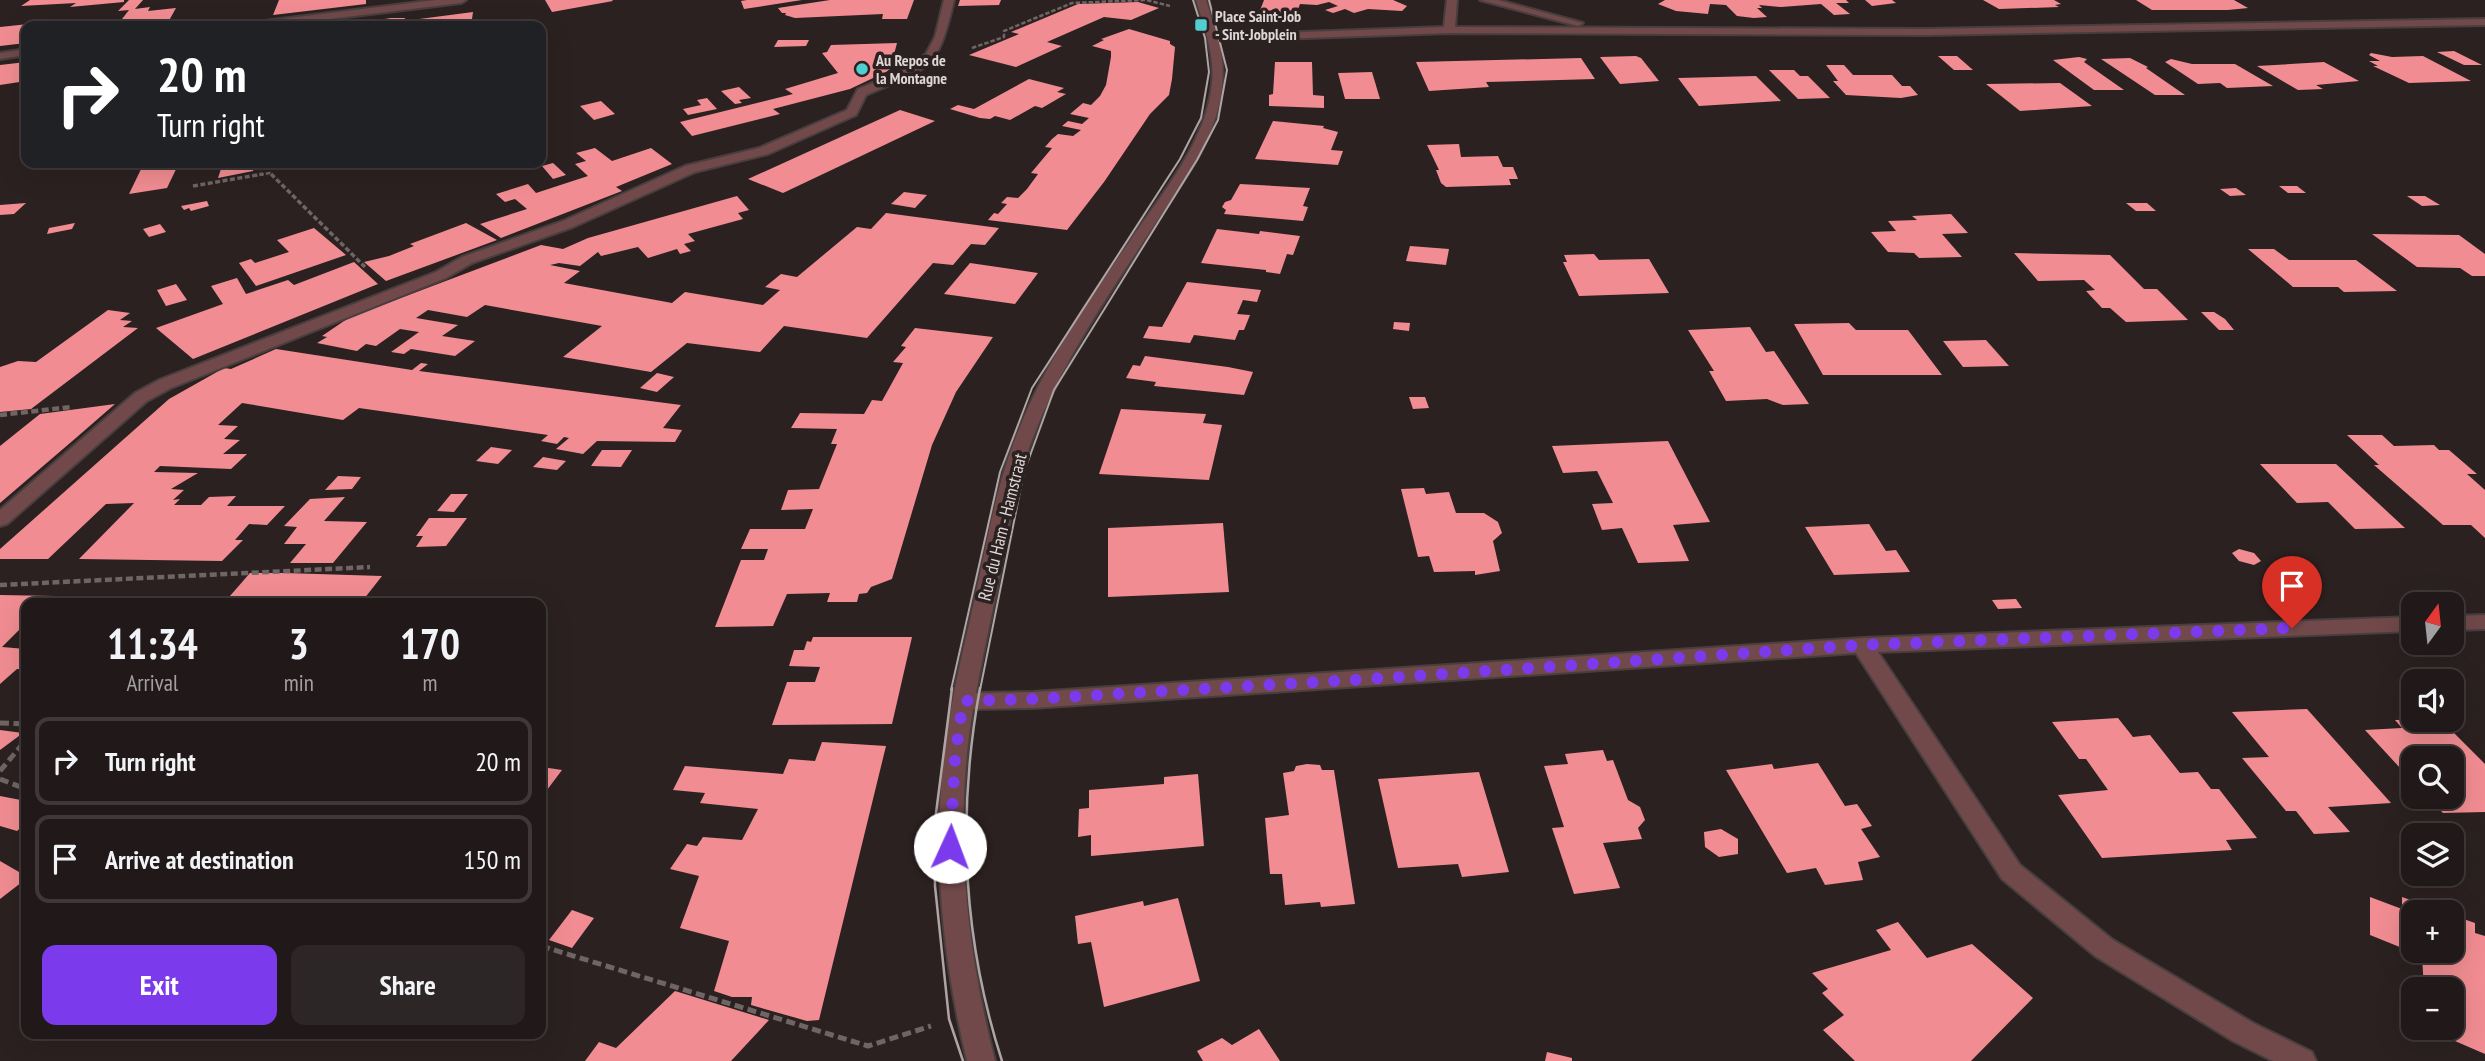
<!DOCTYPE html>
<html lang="en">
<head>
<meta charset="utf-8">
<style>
  :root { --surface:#211919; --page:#2d2626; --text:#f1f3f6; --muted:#a2a0a2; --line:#3e3838; --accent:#7c3aed }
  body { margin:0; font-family:"PT Sans Narrow",sans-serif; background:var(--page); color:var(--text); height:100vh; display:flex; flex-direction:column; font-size:26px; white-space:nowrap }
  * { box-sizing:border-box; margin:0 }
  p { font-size:23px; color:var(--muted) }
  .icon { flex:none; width:38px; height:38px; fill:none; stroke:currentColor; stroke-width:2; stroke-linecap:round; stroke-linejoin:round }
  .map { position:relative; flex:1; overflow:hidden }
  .drawer { position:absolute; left:21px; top:598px; width:525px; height:441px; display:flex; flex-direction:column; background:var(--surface); border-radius:14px; box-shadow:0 7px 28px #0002,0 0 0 2px var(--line) }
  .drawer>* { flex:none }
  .banner { position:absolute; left:21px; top:21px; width:525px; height:147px; border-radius:14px; box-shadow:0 7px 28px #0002,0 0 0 2px var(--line); background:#202124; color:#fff; overflow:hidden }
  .needle { width:46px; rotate:15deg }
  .fabs { position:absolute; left:2401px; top:592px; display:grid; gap:14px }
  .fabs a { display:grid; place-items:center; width:63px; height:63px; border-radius:14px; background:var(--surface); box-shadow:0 7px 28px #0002,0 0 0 2px var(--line); font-size:35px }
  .pin { position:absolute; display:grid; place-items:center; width:60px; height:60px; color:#fff; margin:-72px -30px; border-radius:50% 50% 50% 0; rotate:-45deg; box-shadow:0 0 7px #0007 }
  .pin .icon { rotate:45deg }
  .me { position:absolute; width:77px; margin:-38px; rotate:2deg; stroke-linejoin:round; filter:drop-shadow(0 0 5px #0008) }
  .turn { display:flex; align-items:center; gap:24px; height:147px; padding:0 21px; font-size:32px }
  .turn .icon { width:91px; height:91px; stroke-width:2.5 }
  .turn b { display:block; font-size:49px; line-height:60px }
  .eta { display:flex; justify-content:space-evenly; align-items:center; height:119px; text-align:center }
  .eta b { font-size:42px; font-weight:700; line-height:49px }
  .action { display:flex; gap:14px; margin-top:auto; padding:14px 21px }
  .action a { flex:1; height:80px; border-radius:14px; background:var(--accent); color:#fff; font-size:28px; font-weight:700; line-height:80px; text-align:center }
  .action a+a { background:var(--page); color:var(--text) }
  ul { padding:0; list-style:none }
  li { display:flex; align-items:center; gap:21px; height:88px; margin:0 14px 10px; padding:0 7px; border:4px solid var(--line); border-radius:14px }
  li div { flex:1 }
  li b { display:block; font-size:26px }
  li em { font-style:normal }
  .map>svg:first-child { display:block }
  .building { fill:#f18d92 }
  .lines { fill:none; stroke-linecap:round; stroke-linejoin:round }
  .minor-casing { stroke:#493e3e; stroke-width:4 }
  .path-far3 { stroke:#6f6565; stroke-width:2.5; stroke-dasharray:4.5 2; stroke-linecap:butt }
  .path-far2 { stroke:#6f6565; stroke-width:3.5; stroke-dasharray:5 2.5; stroke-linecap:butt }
  .path-far1 { stroke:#6f6565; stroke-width:4.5; stroke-dasharray:7 3.5; stroke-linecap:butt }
  .path { stroke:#6f6565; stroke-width:5; stroke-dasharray:9 4.5; stroke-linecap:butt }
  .minor { fill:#71494a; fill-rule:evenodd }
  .tram-far1 { stroke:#aea5a5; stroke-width:2 }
  .tram { stroke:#aea5a5; stroke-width:2.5 }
  .route { stroke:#7c3aed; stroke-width:12; stroke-dasharray:0 21.6 }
  .poi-dot { fill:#52cdd0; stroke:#2c2121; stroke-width:2.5 }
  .labels { text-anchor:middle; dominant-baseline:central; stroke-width:7; stroke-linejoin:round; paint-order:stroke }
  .far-poi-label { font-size:16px; font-weight:bold; fill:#dfd7d7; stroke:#2c2121; text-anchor:start }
  .street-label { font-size:18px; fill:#dfd7d7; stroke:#2c2121 }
</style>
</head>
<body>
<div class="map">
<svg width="2485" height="1061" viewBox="0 0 2485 1061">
  <rect width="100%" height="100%" fill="#2c2121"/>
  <!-- building -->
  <g class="building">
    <polygon points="30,0 124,0 124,2 70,7 76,3 21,6"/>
    <polygon points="129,0 143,0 135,9 150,7 148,11 176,8 166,26 75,26 122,19 129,10 118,11"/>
    <polygon points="279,0 366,0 366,4 273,15"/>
    <polygon points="545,0 612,0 613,1 552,12"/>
    <polygon points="802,0 744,9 741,1 747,0"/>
    <polygon points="830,0 914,0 907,19 882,19 883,14 795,18 785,15 786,13 782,13 778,8"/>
    <polygon points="960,0 1001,0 999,5 958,6"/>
    <polygon points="1264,0 1393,0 1407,6 1402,11 1368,9 1354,13 1345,9 1333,13 1325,10 1338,6 1329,2 1317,5 1300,4 1296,15 1259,13"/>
    <polygon points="1665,0 1846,0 1849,3 1836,3 1850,14 1834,15 1821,4 1781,7 1759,5 1762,8 1757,8 1767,17 1754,18 1737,16 1726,5 1710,4 1708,14 1676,11 1658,4"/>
    <polygon points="1865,0 1892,0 1896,3 1872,6"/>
    <polygon points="1983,0 2054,0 2061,4 2055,5 2059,7 1999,9"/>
    <polygon points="2136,0 2234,0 2248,8 2228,10 2152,10"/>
    <polygon points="1138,2 1159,8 1131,20 1104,17 1047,42 1062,46 1016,67 969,55 1019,34 1011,32 1078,4"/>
    <polygon points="473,12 471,26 339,26 391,18 405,18 404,21"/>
    <polygon points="57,21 52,26 26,26 26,43 0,46 0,27"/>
    <polygon points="1129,29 1170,41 1170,44 1175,47 1172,79 1169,95 1150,114 1104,182 1067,230 988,220 994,213 998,214 1007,204 1001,203 1007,197 1018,198 1027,189 1038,174 1031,173 1052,148 1045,147 1052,139 1058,134 1073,136 1081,130 1062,126 1068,121 1082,124 1089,118 1070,114 1083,103 1091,105 1100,96 1106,85 1111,57 1111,51 1092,46 1104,40 1101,39"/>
    <polygon points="778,40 809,40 806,46 774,47"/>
    <polygon points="897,43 890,70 850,89 773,109 780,114 692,136 680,122 793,94 785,89 838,73 822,53 827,52 831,45"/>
    <polygon points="2454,51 2482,65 2464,65 2437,52"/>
    <polygon points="2371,53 2392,57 2423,56 2471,81 2409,83 2373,66 2378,66 2369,61 2380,61 2369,55"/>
    <polygon points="1636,56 1641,58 1659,81 1620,84 1600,57"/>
    <polygon points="1938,56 1957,56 1973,70 1954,70"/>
    <polygon points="2079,57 2087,59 2084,62 2124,90 2094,90 2053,60"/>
    <polygon points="1581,58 1595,79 1486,82 1489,87 1429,91 1416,62"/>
    <polygon points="2130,58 2148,67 2146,68 2185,95 2155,95 2101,59"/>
    <polygon points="2171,59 2192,64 2235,64 2273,86 2227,88 2220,83 2198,84 2165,62"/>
    <polygon points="26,62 26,81 0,85 0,65"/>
    <polygon points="1275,62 1312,62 1313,95 1324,96 1324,108 1269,106 1269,95 1273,94"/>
    <polygon points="2324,62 2359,81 2316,85 2323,89 2298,90 2257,66"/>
    <polygon points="1826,65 1844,65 1853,75 1892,75 1902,86 1910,86 1918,95 1901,98 1846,95 1833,81 1838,81"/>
    <polygon points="1769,70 1794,70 1800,76 1808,76 1830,98 1798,99"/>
    <polygon points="1372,72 1380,99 1345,99 1338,73"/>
    <polygon points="1756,76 1781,101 1699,106 1678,78"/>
    <polygon points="1029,79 1064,88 1057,92 1066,94 1042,108 1035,106 1010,120 995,116 990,119 980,118 950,109 958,105 974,109"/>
    <polygon points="2060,83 2092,106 2020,111 1986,84"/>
    <polygon points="739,87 751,98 739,100 742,103 735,104 721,91"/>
    <polygon points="707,98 717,109 688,115 683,109 701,105 697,100"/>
    <polygon points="601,101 615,114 594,120 580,106"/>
    <polygon points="900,110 935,121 783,193 748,179"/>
    <polygon points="1273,121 1324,126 1323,128 1338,132 1331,150 1343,151 1338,165 1255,159"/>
    <polygon points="1459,144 1461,157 1498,156 1503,167 1513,167 1518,179 1509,179 1511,185 1446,187 1441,183 1436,170 1439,170 1427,145"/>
    <polygon points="595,148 612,161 651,148 672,164 616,187 622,191 501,238 480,224 527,209 515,199 505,202 496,194 528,184 536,193 588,176 575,164 586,161 576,153"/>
    <polygon points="144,163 179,163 167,188 129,194"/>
    <polygon points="223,163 255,163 253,171 218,178"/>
    <polygon points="553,163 566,175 553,179 542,166"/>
    <polygon points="1240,184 1310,188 1303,206 1308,207 1303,221 1224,214 1226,210 1222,207 1225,202 1231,200"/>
    <polygon points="2279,186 2297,186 2306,193 2288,193"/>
    <polygon points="2236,188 2246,195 2230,196 2220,189"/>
    <polygon points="904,192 927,195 915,208 891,204"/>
    <polygon points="737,196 749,210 738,213 743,219 688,234 695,241 684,244 691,251 680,254 677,249 648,258 638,247 601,256 598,252 580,266 559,263 550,265 580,271 564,283 672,303 685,292 763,305 780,290 765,287 781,274 797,277 857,227 871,229 886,213 999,228 985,245 971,244 953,265 933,263 867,338 784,326 760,352 687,343 651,372 563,357 602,326 485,305 467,317 428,310 416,318 458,325 442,336 475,341 455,356 411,349 404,354 391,352 419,332 400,329 376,346 366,344 357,351 317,343 327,337 322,336 347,319 345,319 541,245 563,249 588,238"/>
    <polygon points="2407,196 2425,196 2440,205 2422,206"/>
    <polygon points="207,201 209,206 191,211 189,208 184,210 181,206"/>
    <polygon points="26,203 14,214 0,215 0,205"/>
    <polygon points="2126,203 2147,203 2156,211 2136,211"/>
    <polygon points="1951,214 1968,233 1942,234 1962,257 1919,258 1914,253 1888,252 1871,232 1896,231 1888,221 1917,220 1912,216"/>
    <polygon points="75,223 72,229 47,234 49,228"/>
    <polygon points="466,223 497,240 386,281 364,262 389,256 414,246 410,244"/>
    <polygon points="160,224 166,232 149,237 143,229"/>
    <polygon points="314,228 346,255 256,286 239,263 251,259 255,263 289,252 277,240"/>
    <polygon points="1217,229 1259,234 1260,231 1300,236 1293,255 1287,254 1280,274 1266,272 1266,270 1201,263"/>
    <polygon points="2372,234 2459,235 2485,254 2485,276 2472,276 2460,268 2417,267"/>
    <polygon points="1410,246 1449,249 1446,265 1406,261"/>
    <polygon points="2248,249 2274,249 2289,260 2356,260 2397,291 2344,292 2338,287 2293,287"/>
    <polygon points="2014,253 2110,255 2144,289 2157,289 2188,320 2126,322 2110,308 2102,308 2086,291 2095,290 2084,280 2038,281"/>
    <polygon points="1594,254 1599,260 1649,259 1669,293 1579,296 1563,262 1567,262 1564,255"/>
    <polygon points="354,262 378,284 193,359 156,328 223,304 211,286 237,278 246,294 288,280 294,285"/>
    <polygon points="970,263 1038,273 1015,304 944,294"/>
    <polygon points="1187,282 1261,290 1257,302 1243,300 1237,314 1250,315 1244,330 1239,330 1235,340 1194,335 1190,343 1143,338 1149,326 1162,327"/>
    <polygon points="176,284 187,300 166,306 157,290"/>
    <polygon points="108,310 130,313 120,320 132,321 123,327 138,328 31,409 0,412 0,367 18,361 36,362"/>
    <polygon points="2201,312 2214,312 2225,319 2234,330 2219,330"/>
    <polygon points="1394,322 1410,323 1409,331 1393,329"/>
    <polygon points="1849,323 1856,330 1908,330 1942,375 1823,375 1794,324"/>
    <polygon points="1750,327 1766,352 1774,351 1809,404 1783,405 1767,399 1726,401 1709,371 1714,371 1688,330"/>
    <polygon points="915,328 993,337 956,392 932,445 892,579 871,587 867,593 859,594 857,602 827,602 830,593 787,594 773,626 715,627 741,560 764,560 768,549 741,549 750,529 805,529 813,509 781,510 788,490 819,489 837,444 831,444 837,429 791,428 800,413 864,414 872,400 882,401 903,363 893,362 906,347 901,346"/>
    <polygon points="1986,340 2009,366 1963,367 1943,341"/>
    <polygon points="276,349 412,370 421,363 428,364 419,371 681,405 663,428 682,430 675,442 597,441 583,454 556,449 569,438 564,437 557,444 541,441 548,435 359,408 343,420 242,403 218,425 238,426 224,439 240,440 223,454 247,454 231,469 160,466 154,472 198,473 171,489 184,490 173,500 180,499 174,505 201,505 209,497 236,496 227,506 285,506 267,525 249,524 235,540 243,540 222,561 79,559 134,503 106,504 48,559 0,559 0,549 169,399 224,368 231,369"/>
    <polygon points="1145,356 1228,367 1253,372 1244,395 1154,386 1156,382 1126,378 1133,365 1140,366"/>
    <polygon points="657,373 674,377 657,392 640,388"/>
    <polygon points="1409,397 1425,397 1429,408 1413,409"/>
    <polygon points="115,404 77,437 0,503 0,446 40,414"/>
    <polygon points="1121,409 1206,414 1203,423 1222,425 1209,480 1099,474"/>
    <polygon points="2347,435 2382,435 2394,446 2434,445 2439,450 2449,450 2477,474 2467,474 2485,490 2485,538 2471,525 2443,525 2374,465 2379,465"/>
    <polygon points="1668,441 1710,522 1673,525 1689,561 1638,563 1622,528 1602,530 1592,504 1613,503 1597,471 1563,473 1552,446"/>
    <polygon points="491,447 512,450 498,464 476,461"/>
    <polygon points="602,450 632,450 621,467 591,466"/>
    <polygon points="543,457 566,461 557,470 533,467"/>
    <polygon points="2260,464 2336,464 2405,528 2355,529 2328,502 2297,503"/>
    <polygon points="338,476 361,477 352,489 325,490"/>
    <polygon points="1424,488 1426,494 1449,492 1456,513 1484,513 1498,522 1502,533 1493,541 1500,571 1475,575 1475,571 1434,572 1429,556 1418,557 1401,489"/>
    <polygon points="451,494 468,494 454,512 437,511"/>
    <polygon points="345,497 324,521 367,522 333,563 290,563 306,544 284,544 297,527 284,526 310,499"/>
    <polygon points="429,518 467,518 446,546 416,547 423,536 416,536"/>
    <polygon points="1223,523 1229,592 1108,597 1108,528"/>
    <polygon points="1869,524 1886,551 1896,550 1910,572 1834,575 1805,527"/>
    <polygon points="2239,549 2254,553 2261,561 2254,565 2239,561 2232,553"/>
    <polygon points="250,573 285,573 382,576 360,604 223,604"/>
    <polygon points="0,595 54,596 46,604 26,604 26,623 2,647 26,649 26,670 17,669 0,684"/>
    <polygon points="2016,599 2022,608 1998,609 1992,600"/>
    <polygon points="813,637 912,637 892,724 772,725 787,682 815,682 820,667 789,666 794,650 804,650 807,641 811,642"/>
    <polygon points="2307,709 2391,803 2328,807 2350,832 2314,834 2296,811 2286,811 2242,758 2269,757 2232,712"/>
    <polygon points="2118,718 2133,737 2150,735 2180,773 2198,772 2211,789 2219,789 2257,838 2226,840 2232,850 2102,858 2058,795 2108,790 2086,759 2079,759 2052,722"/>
    <polygon points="2440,719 2485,764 2485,812 2443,813 2427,796 2452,796 2452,758 2413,758 2413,782 2365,730 2402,728 2395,720"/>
    <polygon points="0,730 23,733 0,750"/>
    <polygon points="822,742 886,746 819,1020 807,1021 751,1005 752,997 732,997 714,991 729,941 680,928 699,876 670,869 687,844 697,846 703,837 742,840 758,809 700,803 705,793 673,790 685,766 783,774 789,759 815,761"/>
    <polygon points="1603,750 1607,761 1613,760 1628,800 1640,807 1645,820 1638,828 1642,839 1603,843 1620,888 1574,894 1552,828 1564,827 1544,766 1568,764 1565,754"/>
    <polygon points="1818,763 1845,806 1857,804 1872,826 1861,829 1880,857 1858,862 1863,880 1825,885 1816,868 1787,873 1726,770 1772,764 1774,769"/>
    <polygon points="1307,764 1320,765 1322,770 1334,770 1355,904 1321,907 1320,902 1285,905 1282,874 1270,874 1265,818 1289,815 1283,773 1294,771 1296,766"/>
    <polygon points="542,767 562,770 541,798 541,769"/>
    <polygon points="1479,772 1509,872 1462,877 1458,864 1398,868 1378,779"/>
    <polygon points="1198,774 1204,846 1091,856 1091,835 1078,837 1079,809 1089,808 1089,790 1164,784 1164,777"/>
    <polygon points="0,796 26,801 26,823 17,831 0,826"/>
    <polygon points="1721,829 1738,839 1738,854 1719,857 1705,847 1704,832"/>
    <polygon points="0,861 26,876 26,879 0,899"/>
    <polygon points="2370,897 2402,909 2402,897 2442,911 2413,912 2413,950 2452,950 2452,915 2475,923 2475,933 2485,936 2485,1054 2441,1035 2441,1027 2452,1027 2452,989 2424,989 2422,956 2370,935"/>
    <polygon points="1178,898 1200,981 1104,1007 1091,942 1078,944 1075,916 1143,901 1144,906"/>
    <polygon points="572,910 594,918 572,948 549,940"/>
    <polygon points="1898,922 1927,958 1972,944 2033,998 1971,1061 1855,1061 1823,1030 1844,1015 1822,993 1828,989 1812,973 1891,950 1876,930"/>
    <polygon points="675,991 769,1020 731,1061 585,1061 599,1042 616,1048"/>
    <polygon points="1259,1029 1280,1061 1203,1061 1197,1051 1222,1038 1232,1045"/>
    <polygon points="1547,1052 1572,1058 1572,1061 1545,1061"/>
  </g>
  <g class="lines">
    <!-- minor casing -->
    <g class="minor-casing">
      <g id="minor">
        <polygon points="436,0 466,0 461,3 272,26 243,26 248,23"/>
        <path d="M944,0H954C937,72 931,67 866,95L856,115L768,154L695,172L573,227L472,263L446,278L171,388L147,401L7,524L0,526V510L135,393L159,380L436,272L462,257L563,221L685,166L759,148L847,110L858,89L899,72L926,54L935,37Z"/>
        <path d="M1196,0H1206L1217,35L1444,27L1447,0H1457L1455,27L1927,29L2485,19V25L1927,35L1449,33L1219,41C1235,111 1197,160 1161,215C1117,282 1071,347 1040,420C1017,473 1007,532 997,589C990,624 982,658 976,693L1033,692L1862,638L2413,617V631L1878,652L2020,865L2113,940L2253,1023L2312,1052L2316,1061H2273L2233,1041L2095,956L2002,879L1856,653L1033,708L973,709C953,827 966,946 995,1061H967C942,956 931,848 946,741C952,694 964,648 974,602C987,541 997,479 1022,422C1049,357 1090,299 1129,242C1161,195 1207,141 1212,83C1215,55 1204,27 1196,0Z"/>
        <polygon points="1480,0 1498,0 1583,23 1578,26"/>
        <polygon points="26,49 26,55 0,59 0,53"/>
        <polygon points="2485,615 2485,629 2452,630 2452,616"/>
      </g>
    </g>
    <!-- path-far3 -->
    <g class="path-far3">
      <polyline points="972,48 1004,37 1004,31 1072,3 1146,0 1170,6"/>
      <polyline points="253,176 270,173 273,176"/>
    </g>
    <!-- path-far2 -->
    <g class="path-far2">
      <polyline points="271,174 365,267"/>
      <polyline points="193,186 263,174"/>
    </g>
    <!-- path-far1 -->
    <g class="path-far1">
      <polyline points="0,415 71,407"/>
      <polyline points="0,585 370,567"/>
    </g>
    <!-- path -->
    <g class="path">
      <polyline points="0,723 26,724"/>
      <polyline points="0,771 26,740"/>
      <polyline points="0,779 26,789"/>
      <polyline points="541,946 868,1046 931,1026"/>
    </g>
    <!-- minor -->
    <use href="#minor" class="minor"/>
    <!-- tram-far1 -->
    <g class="tram-far1">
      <polyline points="951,690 1000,472 1032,388 1180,159 1201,118 1209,72 1205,38 1193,0"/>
      <polyline points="980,690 1024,472 1054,390 1197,160 1218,120 1227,70 1209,0"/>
    </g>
    <!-- tram -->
    <g class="tram">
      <polyline points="952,688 934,829 935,886 949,1019 963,1061"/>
      <path d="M980,688C957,813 963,940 1002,1061"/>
    </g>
  </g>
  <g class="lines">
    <!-- route -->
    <polyline class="route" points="950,847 955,758 963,701 1033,699 1400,677 1863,645 2292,628"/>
  </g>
  <!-- markers -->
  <g class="poi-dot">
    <rect x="1194" y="18" width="14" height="14" rx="3.5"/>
    <circle cx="862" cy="69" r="7"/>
  </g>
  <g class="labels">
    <!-- far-poi labels -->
    <g class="far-poi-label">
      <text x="1215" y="16">Place Saint-Job<tspan x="1215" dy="18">- Sint-Jobplein</tspan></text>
      <text x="876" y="60">Au Repos de<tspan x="876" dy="18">la Montagne</tspan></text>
    </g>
    <!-- street labels -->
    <g class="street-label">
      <text transform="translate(1002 527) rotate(-76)">Rue du Ham - Hamstraat</text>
    </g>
  </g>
</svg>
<div class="fabs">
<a><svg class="needle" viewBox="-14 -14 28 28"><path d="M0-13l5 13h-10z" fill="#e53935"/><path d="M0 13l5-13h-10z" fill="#a2a0a2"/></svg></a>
<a><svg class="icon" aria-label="sound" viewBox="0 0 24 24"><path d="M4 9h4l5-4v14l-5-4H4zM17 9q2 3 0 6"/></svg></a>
<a><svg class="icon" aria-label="search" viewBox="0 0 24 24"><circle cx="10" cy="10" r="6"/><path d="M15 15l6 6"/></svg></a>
<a><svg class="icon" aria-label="layers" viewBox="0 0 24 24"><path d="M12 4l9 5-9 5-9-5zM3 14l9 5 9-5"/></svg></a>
<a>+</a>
<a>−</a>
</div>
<div class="pin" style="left:2292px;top:628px;background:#d93025"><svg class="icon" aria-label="arrive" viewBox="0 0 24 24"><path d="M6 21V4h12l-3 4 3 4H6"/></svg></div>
<svg class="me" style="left:950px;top:847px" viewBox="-20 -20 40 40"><circle r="19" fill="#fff"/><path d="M0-13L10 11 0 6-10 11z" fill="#7c3aed"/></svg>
<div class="banner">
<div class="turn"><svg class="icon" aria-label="right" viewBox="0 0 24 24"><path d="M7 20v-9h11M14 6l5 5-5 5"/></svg><div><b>20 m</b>Turn right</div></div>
</div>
<section class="drawer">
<div class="eta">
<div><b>11:34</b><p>Arrival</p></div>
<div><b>3</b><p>min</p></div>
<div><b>170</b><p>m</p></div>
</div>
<ul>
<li><svg class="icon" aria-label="right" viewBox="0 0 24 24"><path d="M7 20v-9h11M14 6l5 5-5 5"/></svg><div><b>Turn right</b></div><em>20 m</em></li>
<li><svg class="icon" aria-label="arrive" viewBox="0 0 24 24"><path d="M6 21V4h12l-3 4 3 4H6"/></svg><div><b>Arrive at destination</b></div><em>150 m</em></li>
</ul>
<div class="action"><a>Exit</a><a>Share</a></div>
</section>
</div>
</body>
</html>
